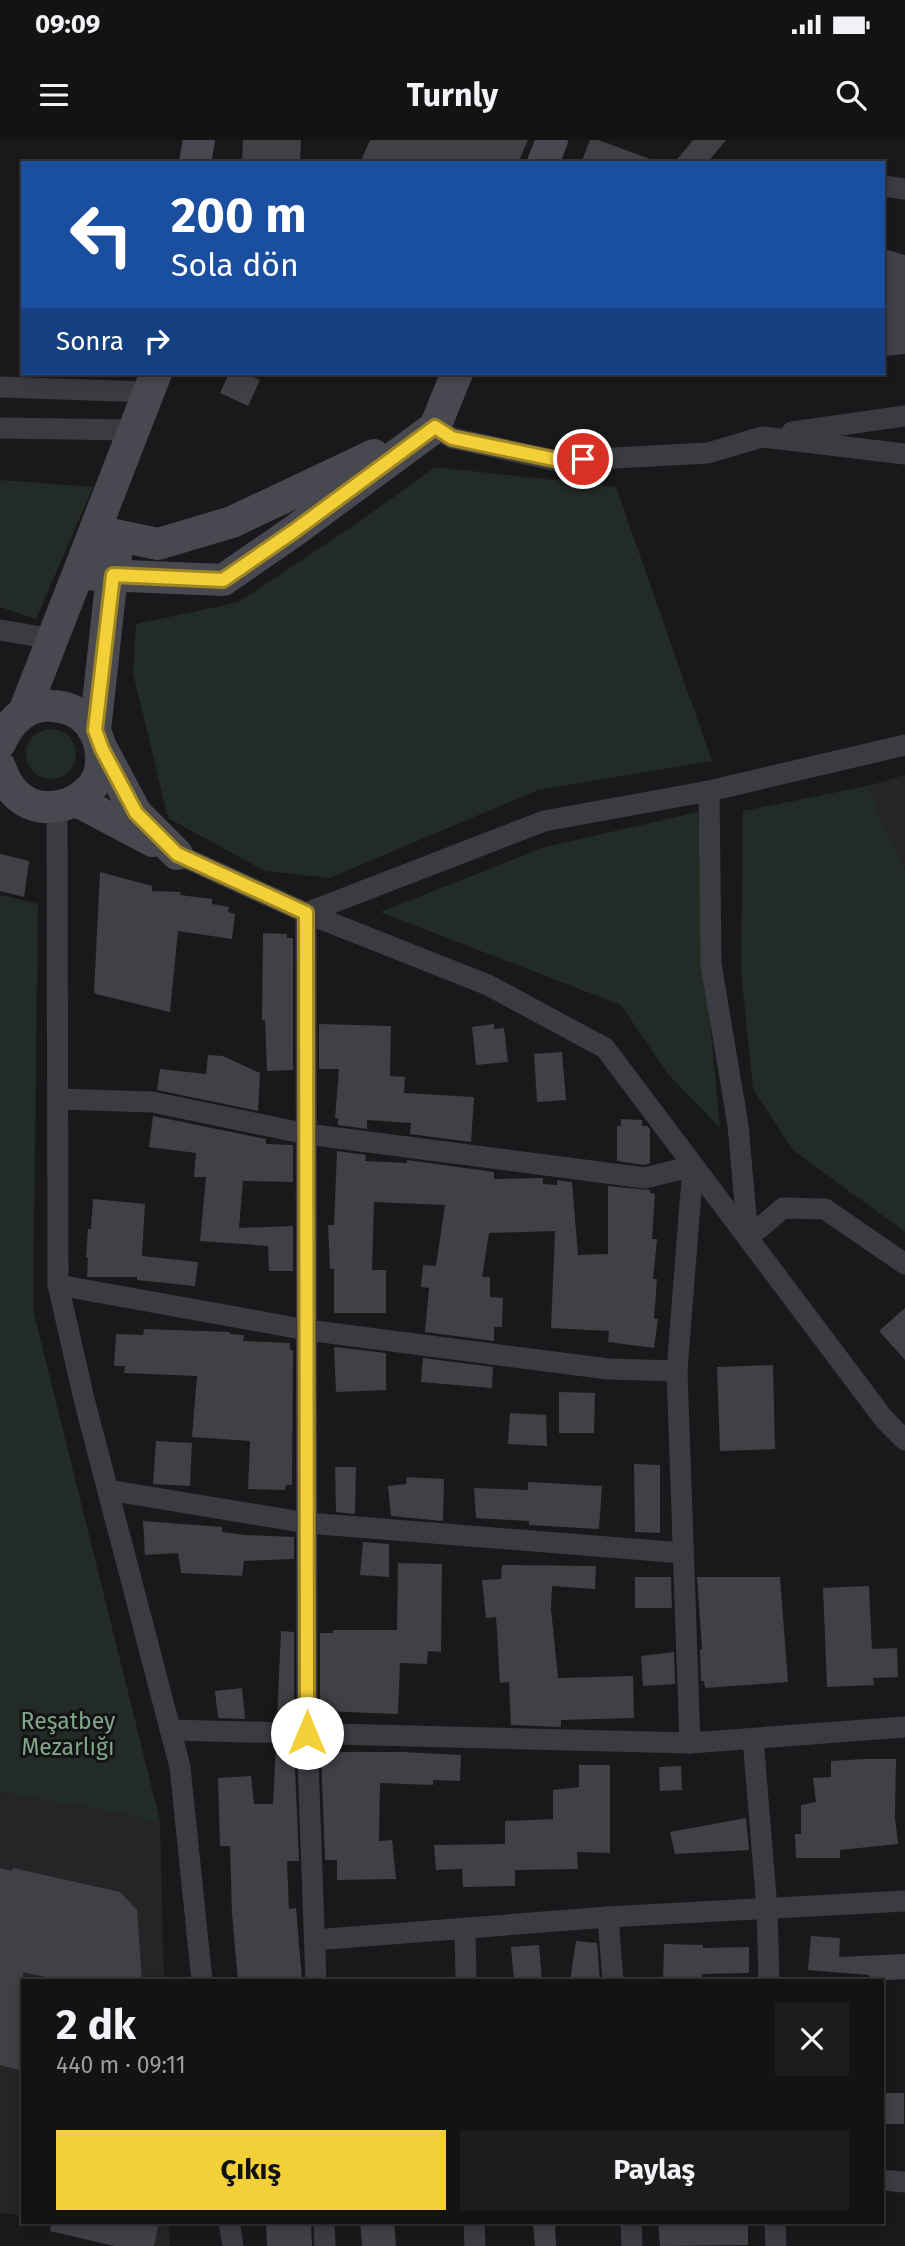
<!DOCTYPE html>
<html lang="tr">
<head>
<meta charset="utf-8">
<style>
  :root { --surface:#131314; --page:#1c1c1d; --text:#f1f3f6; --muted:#9d9ea0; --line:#323234; --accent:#f4d038 }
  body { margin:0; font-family:"Fira Sans",sans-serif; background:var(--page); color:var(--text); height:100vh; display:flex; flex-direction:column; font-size:26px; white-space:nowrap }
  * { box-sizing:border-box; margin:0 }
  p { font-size:23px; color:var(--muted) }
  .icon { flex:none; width:38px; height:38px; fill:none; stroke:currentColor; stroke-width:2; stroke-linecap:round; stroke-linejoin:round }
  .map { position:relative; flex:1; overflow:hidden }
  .details { position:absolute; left:21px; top:1839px; width:863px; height:245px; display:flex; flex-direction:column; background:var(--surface); border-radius:0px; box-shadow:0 4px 10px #0003,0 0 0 2px var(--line) }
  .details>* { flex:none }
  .guide { position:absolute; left:21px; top:21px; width:864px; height:214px; border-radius:0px; box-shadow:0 4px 10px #0003,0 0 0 2px var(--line); background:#1a4fa0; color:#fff; overflow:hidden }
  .pin { position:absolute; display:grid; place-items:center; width:60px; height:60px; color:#fff; margin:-30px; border:4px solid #fff; border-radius:50%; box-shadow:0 2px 7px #0007 }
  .me { position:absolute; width:77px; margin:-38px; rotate:0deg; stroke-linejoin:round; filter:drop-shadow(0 0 5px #0008) }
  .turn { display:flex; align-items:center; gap:24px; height:147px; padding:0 35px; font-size:32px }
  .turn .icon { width:91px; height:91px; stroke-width:2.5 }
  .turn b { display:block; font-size:49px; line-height:60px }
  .then { display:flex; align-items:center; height:66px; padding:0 35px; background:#0003; gap:14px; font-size:26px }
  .round { display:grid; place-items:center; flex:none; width:74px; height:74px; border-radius:0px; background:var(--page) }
  .overview { display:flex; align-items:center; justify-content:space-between; height:119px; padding:0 35px }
  h1 { font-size:42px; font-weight:700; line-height:52px }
  .button { display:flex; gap:14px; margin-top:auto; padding:14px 35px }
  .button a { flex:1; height:80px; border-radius:0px; background:var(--accent); color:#111; font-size:28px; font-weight:700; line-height:80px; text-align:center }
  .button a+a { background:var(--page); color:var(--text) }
  .status { display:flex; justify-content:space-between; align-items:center; height:49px; padding:0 35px; background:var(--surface); direction:ltr }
  .status svg { height:19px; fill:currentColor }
  header { display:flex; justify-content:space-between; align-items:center; height:91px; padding:0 35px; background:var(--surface); font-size:32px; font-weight:700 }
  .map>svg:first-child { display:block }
  .built { fill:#252528 }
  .green { fill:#222b25 }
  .building { fill:#404145 }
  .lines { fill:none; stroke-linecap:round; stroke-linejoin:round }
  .street { stroke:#3b3c42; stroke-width:21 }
  .secondary { stroke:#474850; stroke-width:32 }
  .route-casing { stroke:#9f8724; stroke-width:18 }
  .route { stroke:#f4d038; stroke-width:12 }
  .labels { text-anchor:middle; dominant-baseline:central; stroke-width:6; stroke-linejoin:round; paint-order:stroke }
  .park-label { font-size:23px; fill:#82a689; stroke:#141416 }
</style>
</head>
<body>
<div class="status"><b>09:09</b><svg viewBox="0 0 49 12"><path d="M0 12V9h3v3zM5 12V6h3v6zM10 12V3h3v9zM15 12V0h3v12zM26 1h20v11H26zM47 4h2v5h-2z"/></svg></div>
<header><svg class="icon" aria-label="menu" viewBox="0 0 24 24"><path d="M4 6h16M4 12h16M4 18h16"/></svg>Turnly<svg class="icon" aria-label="search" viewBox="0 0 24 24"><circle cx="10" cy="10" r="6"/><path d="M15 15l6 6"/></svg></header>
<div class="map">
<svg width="905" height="2106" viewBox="0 0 905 2106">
  <rect width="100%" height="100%" fill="#19191b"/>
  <!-- built -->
  <g class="built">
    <polygon points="905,635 905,730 867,646"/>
    <polygon points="0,1652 160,1681 164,1841 23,1841 23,2077 0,2072"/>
    <polygon points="50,2083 169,2083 170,2106 157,2106"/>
  </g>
  <!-- green -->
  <g class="green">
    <polygon points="435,327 616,347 712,621 538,650 330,738 265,731 168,678 133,533 136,484 239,462 363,379"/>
    <polygon points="0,340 93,347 36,479 0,467"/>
    <circle cx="51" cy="614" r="25"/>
    <polygon points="867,646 905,730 905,1092 793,1010 753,949 741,831 743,671"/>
    <polygon points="698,672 706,838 720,988 667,933 621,865 380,772 545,707"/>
    <polygon points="0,755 38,764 33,1169 160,1681 0,1652"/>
  </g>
  <!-- building -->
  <g class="building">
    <polygon points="243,0 301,0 300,23 242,23"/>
    <polygon points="370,0 528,0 518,23 360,23"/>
    <polygon points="590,0 598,0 653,20 653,23 581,23"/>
    <polygon points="693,0 726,0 707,23 674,23"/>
    <polygon points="884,109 905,115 905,214 884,216"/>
    <polygon points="229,233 244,233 260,240 248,266 220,253"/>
    <polygon points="0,714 29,721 24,757 0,751"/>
    <polygon points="100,732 152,746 152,751 181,752 180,755 212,759 212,764 229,767 228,772 235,774 232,799 178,791 170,872 96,854 94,852"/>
    <polygon points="263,793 287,794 287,798 293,798 293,930 267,931 265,880 262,880"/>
    <polygon points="319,884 391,886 390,936 405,937 404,953 474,957 471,1002 410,994 411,983 367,980 367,989 338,985 338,978 335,978 339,929 319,929"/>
    <polygon points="494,884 494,889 504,888 508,922 476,925 472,887"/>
    <polygon points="562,912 566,960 537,962 534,914"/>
    <polygon points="208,915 223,916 260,933 258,971 157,950 160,929 206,934"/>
    <polygon points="153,976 266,999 266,1004 293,1005 293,1042 243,1041 239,1088 293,1086 293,1131 269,1131 268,1106 200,1101 206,1037 194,1037 196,1013 149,1007"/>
    <polygon points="621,979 642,980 642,986 647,986 650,989 650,1023 644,1025 617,1021 617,986 621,986"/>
    <polygon points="337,1011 366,1015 365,1021 407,1023 407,1020 494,1032 494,1039 543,1038 543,1044 557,1045 557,1040 572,1042 578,1115 608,1114 608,1046 650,1050 650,1053 655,1054 652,1099 657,1099 653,1139 657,1139 654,1179 658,1179 654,1208 608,1202 609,1191 551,1188 555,1091 489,1093 482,1137 490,1137 490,1157 503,1158 502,1187 494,1187 494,1201 425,1192 429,1148 421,1147 423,1125 436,1126 445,1065 374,1062 372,1130 386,1130 386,1173 334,1173 334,1129 330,1129 328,1085 334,1085"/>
    <polygon points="93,1059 145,1064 142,1116 198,1122 195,1146 137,1140 137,1137 87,1137 88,1118 86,1117 88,1089 91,1089"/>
    <polygon points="905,1168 905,1220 879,1191"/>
    <polygon points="144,1189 230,1192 230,1194 244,1195 243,1201 290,1203 290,1210 293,1210 292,1345 286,1345 285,1350 248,1349 250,1301 192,1297 197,1236 124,1233 125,1226 114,1226 116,1194 143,1195"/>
    <polygon points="334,1207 386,1213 386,1250 336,1252"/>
    <polygon points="423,1218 493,1227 492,1248 421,1242"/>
    <polygon points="773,1225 775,1309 720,1311 717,1227"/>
    <polygon points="559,1252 595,1253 594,1293 559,1293"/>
    <polygon points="510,1273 546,1275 547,1306 508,1304"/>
    <polygon points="156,1301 192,1303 190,1346 153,1344"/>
    <polygon points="634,1324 660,1325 660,1393 635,1392"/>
    <polygon points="335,1327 356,1327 355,1374 336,1372"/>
    <polygon points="407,1337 444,1339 443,1381 391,1376 388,1346 406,1344"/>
    <polygon points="528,1342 602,1346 599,1389 529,1385 529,1381 476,1378 474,1348 528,1350"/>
    <polygon points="143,1381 222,1387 222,1392 246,1395 294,1397 294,1419 244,1421 242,1436 181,1433 178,1413 145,1415"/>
    <polygon points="363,1402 389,1404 389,1437 360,1435"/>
    <polygon points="398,1423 442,1424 441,1512 428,1511 427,1524 400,1523 398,1574 320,1571 320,1493 333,1493 333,1490 397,1490"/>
    <polygon points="502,1425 596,1426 595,1449 552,1446 551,1469 558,1538 633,1536 634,1578 561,1580 561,1587 511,1585 509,1542 500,1543 496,1477 486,1478 482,1440 501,1439"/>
    <polygon points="635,1437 671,1437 672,1468 635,1468"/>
    <polygon points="697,1437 780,1437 788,1542 705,1548 704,1541 701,1541 700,1510 702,1509"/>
    <polygon points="869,1446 872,1509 897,1508 898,1537 873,1538 874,1545 827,1547 823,1448"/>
    <polygon points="281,1491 294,1492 294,1580 277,1580"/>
    <polygon points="674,1512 675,1544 643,1546 641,1516"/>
    <polygon points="242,1548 245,1579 218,1578 215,1551"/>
    <polygon points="276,1606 294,1606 299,1721 287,1721 289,1769 296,1768 302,1840 238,1841 232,1774 230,1706 220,1706 218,1638 251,1636 254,1664 273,1664"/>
    <polygon points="321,1612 402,1612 461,1615 460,1641 433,1640 433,1645 380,1643 379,1701 392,1700 396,1739 337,1740 337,1720 325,1720"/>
    <polygon points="865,1619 896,1619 895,1677 898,1704 840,1710 840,1718 796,1718 795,1694 801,1694 801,1665 816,1662 813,1638 831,1637 831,1621"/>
    <polygon points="579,1625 610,1625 610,1713 577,1712 578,1729 515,1730 515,1746 463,1747 462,1729 436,1730 434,1705 505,1704 505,1681 553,1679 553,1650 579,1647"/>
    <polygon points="681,1626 682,1650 660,1651 659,1627"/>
    <polygon points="746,1678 749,1710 675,1714 670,1692"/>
    <polygon points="0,1728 12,1731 13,1728 120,1752 137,1770 142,1841 63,1841 23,1832 23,1931 0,1925"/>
    <polygon points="811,1796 840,1798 839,1817 905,1814 905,1839 870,1841 869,1835 808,1830"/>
    <polygon points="576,1801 597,1803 600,1841 570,1841"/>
    <polygon points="664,1804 703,1805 703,1808 749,1807 749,1833 702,1834 702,1841 663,1841"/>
    <polygon points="539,1805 542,1841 514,1841 511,1807"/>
    <rect x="882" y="1953" width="22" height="31"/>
    <polygon points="51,2082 159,2082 154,2106 114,2106 50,2091"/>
    <polygon points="266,2082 311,2082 312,2106 267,2106"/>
    <polygon points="360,2082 394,2082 396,2106 362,2106"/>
    <polygon points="533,2082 555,2082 556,2106 535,2106"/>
    <polygon points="658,2082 748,2082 748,2105 660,2106"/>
  </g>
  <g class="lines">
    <!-- street -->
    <g class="street">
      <polyline points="884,46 905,49"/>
      <polyline points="0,247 148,252"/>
      <polyline points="435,287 452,298 558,321 708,313 762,297 905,314"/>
      <polyline points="0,288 134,290"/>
      <polyline points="792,292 905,276"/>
      <polyline points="0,490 53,499"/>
      <polyline points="709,651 711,824 738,985 748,1098"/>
      <polyline points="57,668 58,1145 85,1263 180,1627 202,1841"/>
      <polyline points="177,714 306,773 488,845 605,908 884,1279 905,1300"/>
      <polyline points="58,959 152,962 307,994 645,1038 693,1026 677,1231 690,1603"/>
      <polyline points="748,1098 783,1068 825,1069 905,1124"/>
      <polyline points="58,1145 307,1190 608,1229 677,1231"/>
      <polyline points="108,1350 307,1383 683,1413"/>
      <polyline points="170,1590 690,1603 905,1587"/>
      <polyline points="753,1599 767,1768 769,1841"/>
      <polyline points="608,1777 613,1841"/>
      <polyline points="465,1789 466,1841"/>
      <polyline points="314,1800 608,1777 905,1761"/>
      <polyline points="316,1841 307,1593 306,773 544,681 709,651 905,605"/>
      <polyline points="882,2040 905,2042"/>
      <polyline points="229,2082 233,2106"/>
      <polyline points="324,2082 325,2106"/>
      <polyline points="474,2082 475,2106"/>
      <polyline points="631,2082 632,2106"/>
      <polyline points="775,2082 776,2106"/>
    </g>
    <!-- secondary -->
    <g class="secondary">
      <polyline points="195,23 199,0"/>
      <polyline points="543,23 552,0"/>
      <polyline points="95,391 158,404 232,382 374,315"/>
      <polyline points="79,434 223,440 294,391 435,287 457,233"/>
      <polyline points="24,572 156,233"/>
      <polyline points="95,590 112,435 116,416"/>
      <path d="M0,603C6,591 11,582 22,574C30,568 42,565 52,566C84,567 103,593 101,623C101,633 95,645 88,651C75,663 62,668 44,667C21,665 7,648 0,627"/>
      <polyline points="102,609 136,673 177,714"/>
      <polyline points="77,661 153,701"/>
    </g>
  </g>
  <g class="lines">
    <!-- route casing -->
    <g class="route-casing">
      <polyline id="route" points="307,1593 306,773 177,714 136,673 102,609 95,590 113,435 223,440 294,391 435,287 452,298 558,320 583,319"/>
    </g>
    <!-- route -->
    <use href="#route" class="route"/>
  </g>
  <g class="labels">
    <!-- park labels -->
    <g class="park-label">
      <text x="68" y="1581">Reşatbey<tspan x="68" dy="26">Mezarlığı</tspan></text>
    </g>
  </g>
</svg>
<div class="pin" style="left:583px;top:319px;background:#d93025"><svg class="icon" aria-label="arrive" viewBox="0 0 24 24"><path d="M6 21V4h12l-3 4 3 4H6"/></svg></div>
<svg class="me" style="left:307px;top:1593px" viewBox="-20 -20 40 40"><circle r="19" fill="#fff"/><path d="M0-13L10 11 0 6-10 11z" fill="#f4d038"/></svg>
<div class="guide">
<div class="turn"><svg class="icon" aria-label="left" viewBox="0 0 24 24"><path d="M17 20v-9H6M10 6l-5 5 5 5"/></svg><div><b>200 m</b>Sola dön</div></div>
<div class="then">Sonra<svg class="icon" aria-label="right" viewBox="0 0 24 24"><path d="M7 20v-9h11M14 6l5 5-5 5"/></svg></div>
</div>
<section class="details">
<div class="overview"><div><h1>2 dk</h1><p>440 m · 09:11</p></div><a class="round"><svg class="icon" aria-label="close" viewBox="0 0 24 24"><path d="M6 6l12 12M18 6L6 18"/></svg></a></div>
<div class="button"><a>Çıkış</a><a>Paylaş</a></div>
</section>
</div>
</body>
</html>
